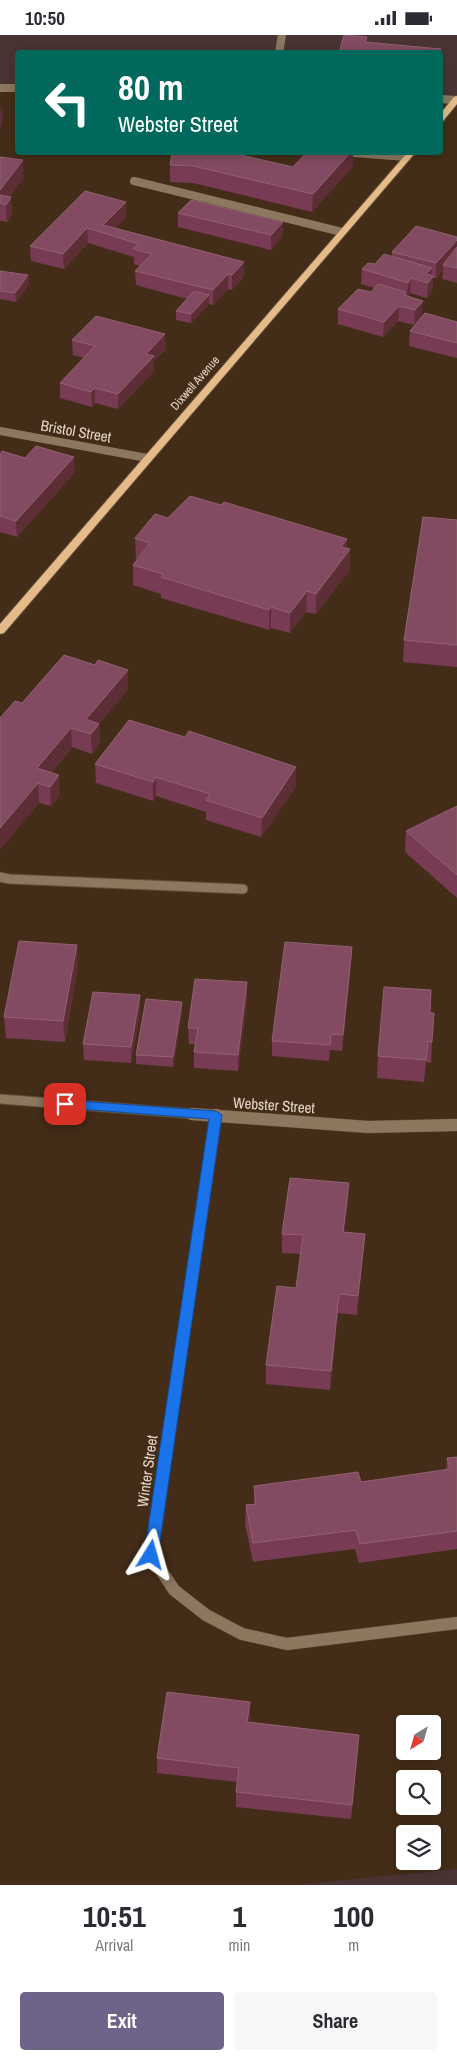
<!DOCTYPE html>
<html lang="en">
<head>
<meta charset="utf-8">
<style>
  :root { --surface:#fff; --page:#f7f7f7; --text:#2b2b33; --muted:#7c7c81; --accent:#6f6389 }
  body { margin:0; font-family:"Archivo Narrow",sans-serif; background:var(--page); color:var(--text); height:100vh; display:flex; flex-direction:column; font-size:19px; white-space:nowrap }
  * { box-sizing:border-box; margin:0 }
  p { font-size:16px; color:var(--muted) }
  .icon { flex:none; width:28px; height:28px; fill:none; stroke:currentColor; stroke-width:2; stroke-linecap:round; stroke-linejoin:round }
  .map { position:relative; height:1850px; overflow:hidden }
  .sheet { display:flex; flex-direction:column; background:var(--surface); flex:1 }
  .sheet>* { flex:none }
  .guide { position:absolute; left:15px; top:15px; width:428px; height:105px; border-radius:5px; box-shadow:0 2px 12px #0003; background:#00695c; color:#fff; overflow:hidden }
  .needle { width:32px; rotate:217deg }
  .buttons { position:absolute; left:396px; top:1680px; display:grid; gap:10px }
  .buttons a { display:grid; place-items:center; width:45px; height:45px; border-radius:5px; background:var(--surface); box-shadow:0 2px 12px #0003; font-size:25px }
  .pin { position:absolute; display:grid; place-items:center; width:42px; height:42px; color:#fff; margin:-21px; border-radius:10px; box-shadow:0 2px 8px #0006 }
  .me { position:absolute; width:55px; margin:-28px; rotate:8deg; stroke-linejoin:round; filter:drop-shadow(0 0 4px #0008) }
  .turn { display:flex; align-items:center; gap:18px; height:105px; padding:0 20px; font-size:22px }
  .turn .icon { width:65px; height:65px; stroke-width:2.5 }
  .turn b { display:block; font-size:35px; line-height:42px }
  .eta { display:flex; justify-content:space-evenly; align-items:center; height:85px; text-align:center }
  .eta b { font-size:30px; font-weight:700; line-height:35px }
  .action { display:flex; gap:10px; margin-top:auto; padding:10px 20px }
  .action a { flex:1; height:58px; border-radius:5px; background:var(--accent); color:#fff; font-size:20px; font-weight:700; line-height:58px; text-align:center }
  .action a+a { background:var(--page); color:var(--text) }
  .status { display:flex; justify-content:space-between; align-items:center; height:35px; padding:0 25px; background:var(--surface); direction:ltr }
  .status svg { height:14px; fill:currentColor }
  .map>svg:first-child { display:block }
  .education { fill:#493433 }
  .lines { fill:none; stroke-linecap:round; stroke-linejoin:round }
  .lane-far1-casing { stroke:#614b38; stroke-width:8 }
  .lane-casing { stroke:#614b38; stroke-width:11 }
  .street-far2-casing { stroke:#614b38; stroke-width:8 }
  .street-far1-casing { stroke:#614b38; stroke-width:11 }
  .street-casing { stroke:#614b38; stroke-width:13 }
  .primary-casing { stroke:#614b38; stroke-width:2 }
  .lane-far1 { stroke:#8c775f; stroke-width:8 }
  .lane { stroke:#8c775f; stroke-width:9 }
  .street-far2 { stroke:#8c775f; stroke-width:8 }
  .street-far1 { stroke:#8c775f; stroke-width:9 }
  .street { stroke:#8c775f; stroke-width:12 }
  .primary { fill:#e4bb89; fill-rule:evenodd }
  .wall { fill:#773b54 }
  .shaded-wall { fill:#5e2e37 }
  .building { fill:#834b61; stroke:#926171 }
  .route { fill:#1a73e8; stroke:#114b97 }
  .labels { text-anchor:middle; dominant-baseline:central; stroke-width:5; stroke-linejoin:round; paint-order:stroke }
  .far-street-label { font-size:12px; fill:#e5d6ca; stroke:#442d18 }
  .street-label { font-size:15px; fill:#e5d6ca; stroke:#442d18 }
</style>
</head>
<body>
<div class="status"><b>10:50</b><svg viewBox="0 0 49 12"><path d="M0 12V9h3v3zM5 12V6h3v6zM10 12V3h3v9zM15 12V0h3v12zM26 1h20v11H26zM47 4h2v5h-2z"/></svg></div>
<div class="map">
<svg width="457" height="1850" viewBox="0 0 457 1850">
  <rect width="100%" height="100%" fill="#442d18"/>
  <!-- education -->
  <g class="education">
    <polygon points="0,0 457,0 457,64 440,64 440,18 18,18 17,53 0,53"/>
    <polygon points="457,1834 457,1850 294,1850"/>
  </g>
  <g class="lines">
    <!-- lane-far1 casing -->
    <g class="lane-far1-casing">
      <g id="lane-far1">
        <polyline points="279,18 282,0"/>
        <polyline points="354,118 407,122"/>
        <polyline points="134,146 342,197"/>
      </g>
    </g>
    <!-- lane casing -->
    <g class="lane-casing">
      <polyline id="lane" points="0,842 9,844 243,854"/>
    </g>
    <!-- street-far2 casing -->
    <g class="street-far2-casing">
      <g id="street-far2">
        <polyline points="0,53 18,53"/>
        <polyline points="440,64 456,65"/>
        <polyline points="0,396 147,423"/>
      </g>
    </g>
    <!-- street-far1 casing -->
    <g class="street-far1-casing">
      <polyline id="street-far1" points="0,1064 208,1080"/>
    </g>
    <!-- street casing -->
    <g class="street-casing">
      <g id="street">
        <polyline points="192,1079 368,1092 457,1090"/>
        <polyline points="216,1080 151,1520 174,1555 206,1580 242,1599 287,1609 457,1588"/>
      </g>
    </g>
    <!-- primary casing -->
    <g class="primary-casing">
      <g id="primary">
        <polygon points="457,61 457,69 443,86 440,87 440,79 454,62"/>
        <polygon points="407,118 415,118 4,598 0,599 0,589"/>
      </g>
    </g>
    <!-- lane-far1 -->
    <use href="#lane-far1" class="lane-far1"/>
    <!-- lane -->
    <use href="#lane" class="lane"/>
    <!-- street-far2 -->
    <use href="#street-far2" class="street-far2"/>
    <!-- street-far1 -->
    <use href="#street-far1" class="street-far1"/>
    <!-- street -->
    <use href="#street" class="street"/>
    <!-- primary -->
    <use href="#primary" class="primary"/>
  </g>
  <!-- wall -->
  <g class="wall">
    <polygon points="0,122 24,143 9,162 11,162 12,180 7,187 0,186"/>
    <polygon points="170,130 293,132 353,131 312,177 193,148 170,147"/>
    <polygon points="178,178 283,187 282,202 271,215 178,192"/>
    <polygon points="126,182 115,193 244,227 244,241 232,255 228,254 213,270 209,269 191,288 176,285 176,276 187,264 136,250 135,236 140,231 134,229 134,222 88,208 64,234 31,226 30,211"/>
    <polygon points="457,202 457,248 442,244 443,235 436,243 433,243 432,256 427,263 410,258 408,262 422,281 414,290 398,286 383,302 338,289 338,274 371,257 374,253 361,249 362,234 392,222 392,217"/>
    <polygon points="0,236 28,240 29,249 16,267 0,264"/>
    <polygon points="457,287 457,323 409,311 410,296"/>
    <polygon points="72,305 166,314 154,326 154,336 118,374 95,368 92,372 60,363 60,348 84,323 73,320"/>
    <polygon points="0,419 75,437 17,502 0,497"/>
    <polygon points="168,483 347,504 346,513 350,514 350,535 316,579 306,577 290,598 271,593 269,595 161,563 161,559 133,550 133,530 137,524 136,524 135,503"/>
    <polygon points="457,485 457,632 403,627 404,605"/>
    <polygon points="95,630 128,635 128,654 99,689 100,708 92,719 72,712 51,738 60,760 51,771 39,768 22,668"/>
    <polygon points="95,729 296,751 261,802 206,785 206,777 156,761 153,766 96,748"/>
    <polygon points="457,771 457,863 405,817 406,796"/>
    <polygon points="352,912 351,928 342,1016 330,1015 329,1026 272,1021 272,1006"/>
    <polygon points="78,931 65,1007 6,1003 4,982"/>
    <polygon points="247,947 247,963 238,1036 194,1033 194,1017 195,1009 189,1009 188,993"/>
    <polygon points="140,960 140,976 131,1028 84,1025 83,1009"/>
    <polygon points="182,976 173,1032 136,1029 136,1020"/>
    <polygon points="430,978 432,1007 431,1028 426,1027 424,1047 377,1043 378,1021"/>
    <polygon points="348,1167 344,1197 365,1199 363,1218 357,1280 338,1278 330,1355 266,1349 266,1330 296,1253 301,1219 282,1218 282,1199"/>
    <polygon points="457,1422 457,1514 359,1528 355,1514 253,1527 245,1489 246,1470 254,1469 254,1451 361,1447 446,1435 447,1423"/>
    <polygon points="250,1681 249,1687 359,1700 351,1784 236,1772 236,1757 237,1747 157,1738 157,1723"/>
  </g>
  <!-- shaded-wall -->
  <g class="shaded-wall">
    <polygon points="2,70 3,84 0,95 0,77"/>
    <polygon points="350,118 353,118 353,131 312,177 313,159"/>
    <polygon points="23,125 24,143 4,169 0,168 0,155"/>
    <polygon points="11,162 12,180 7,187 6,170"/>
    <polygon points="126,167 126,182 108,200 103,190"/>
    <polygon points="283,187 282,202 271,215 271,200"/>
    <polygon points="87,193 88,208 64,234 63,219"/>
    <polygon points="457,205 457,219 443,230 443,235 436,243 436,228"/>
    <polygon points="244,227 244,241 232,255 232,240"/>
    <polygon points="432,233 431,243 433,241 432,256 427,263 428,248 426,239"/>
    <polygon points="228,239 228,254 213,270 213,255"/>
    <polygon points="28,240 29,249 16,267 15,258"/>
    <polygon points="411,243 410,258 407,263 408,248"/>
    <polygon points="209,260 209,269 191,288 191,279"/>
    <polygon points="423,266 422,281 414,290 415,275"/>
    <polygon points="399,271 398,286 383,302 384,287"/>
    <polygon points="165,299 166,314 154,326 154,336 118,374 118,359 146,319"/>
    <polygon points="95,353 95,368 92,372 91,357"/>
    <polygon points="74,422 75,437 17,502 16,486"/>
    <polygon points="347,504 346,520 350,514 350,535 316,579 316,559 341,512"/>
    <polygon points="307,556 306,577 290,598 290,578"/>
    <polygon points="271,572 271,593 269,595 269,575"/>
    <polygon points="128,635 128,654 93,697 99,689 100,708 92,719 91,699 86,684"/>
    <polygon points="71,693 72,712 41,749 37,733"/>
    <polygon points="296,732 296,751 261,802 262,783"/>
    <polygon points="59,740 60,760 51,771 50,752"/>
    <polygon points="156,742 156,761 153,766 153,747"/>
    <polygon points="38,748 39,768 0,815 0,793"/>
    <polygon points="77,910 78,931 65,1007 63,986"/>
    <polygon points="352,912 351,928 342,1016 343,1000"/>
    <polygon points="247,947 247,963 238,1036 238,1020"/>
    <polygon points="140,960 140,976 131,1028 131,1012"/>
    <polygon points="182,967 182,976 173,1032 173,1022"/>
    <polygon points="349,1148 348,1167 342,1216 343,1197"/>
    <polygon points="365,1199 363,1218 357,1280 358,1261"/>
    <polygon points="339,1259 338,1278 330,1355 331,1336"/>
    <polygon points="250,1667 250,1681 247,1702 247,1687"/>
  </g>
  <!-- building -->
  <g class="building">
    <polygon points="344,0 367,2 365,7 441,14 438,18 339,18"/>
    <polygon points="172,118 232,118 293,132 306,118 350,118 313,159 193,131 170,130"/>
    <polygon points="0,122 23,125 0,155"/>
    <polygon points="85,156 126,167 103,190 244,227 232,240 228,239 213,255 135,236 152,219 133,214 139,209 87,193 63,219 30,211"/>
    <polygon points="0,160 11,162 6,170 0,168"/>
    <polygon points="191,165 283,187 271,200 178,178"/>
    <polygon points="416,191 457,202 457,205 436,228 392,217"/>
    <polygon points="457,212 457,233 443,230"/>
    <polygon points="384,219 432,233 426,239 433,241 428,248 411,243 408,248 362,234 368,228 375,229"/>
    <polygon points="0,236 28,240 15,258 0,256"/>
    <polygon points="378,249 406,257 404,260 423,266 415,275 399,271 384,287 338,274 358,254 371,257"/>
    <polygon points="194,256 209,260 191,279 176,276"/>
    <polygon points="425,278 457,287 457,308 410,296"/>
    <polygon points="96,281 165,299 146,319 154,321 118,359 95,353 91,357 60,348 95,311 72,305"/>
    <polygon points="36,411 74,422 16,486 0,481 0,419 2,416 25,423"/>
    <polygon points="190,461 221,470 224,467 347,504 341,512 350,514 316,559 307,556 290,578 271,572 269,575 161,542 163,539 133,530 150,508 135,503 155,479 168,483"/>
    <polygon points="423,482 457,485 457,610 404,605"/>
    <polygon points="64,620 95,630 98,625 128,635 86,684 99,689 91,699 71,693 37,733 59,740 50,752 38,748 0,793 0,683 15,666 22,668"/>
    <polygon points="129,685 185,702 189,696 296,732 262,783 206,765 210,759 156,742 153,747 95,729"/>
    <polygon points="457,771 457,840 406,796"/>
    <polygon points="19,906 77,910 63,986 4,982"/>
    <polygon points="285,907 352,912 343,1000 331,999 330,1010 272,1006"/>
    <polygon points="195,944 247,947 238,1020 194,1017 198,993 188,993"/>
    <polygon points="384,952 431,955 430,978 434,978 432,1007 428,1006 426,1025 378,1021"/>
    <polygon points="93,957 140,960 131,1012 83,1009"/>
    <polygon points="146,964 182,967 173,1022 136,1020"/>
    <polygon points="290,1143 349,1148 343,1197 365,1199 358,1261 339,1259 331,1336 266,1330 277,1251 296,1253 303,1200 282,1199"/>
    <polygon points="457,1422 457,1496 360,1509 356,1495 253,1508 246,1470 256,1469 254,1451 358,1437 361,1447 450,1434 447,1423"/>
    <polygon points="167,1657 250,1667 247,1687 359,1700 352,1770 236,1757 239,1733 157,1723"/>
  </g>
  <!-- route -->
  <polygon class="route" points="65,1065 216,1076 222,1080 158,1520 156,1524 151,1526 146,1524 144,1520 209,1084 65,1073 59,1069"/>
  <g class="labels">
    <!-- far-street labels -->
    <g class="far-street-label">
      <text transform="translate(195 348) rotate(-49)">Dixwell Avenue</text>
    </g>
    <!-- street labels -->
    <g class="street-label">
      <text transform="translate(76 396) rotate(10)">Bristol Street</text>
      <text transform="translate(274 1070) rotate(4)">Webster Street</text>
      <text transform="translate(147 1436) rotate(-82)">Winter Street</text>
    </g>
  </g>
</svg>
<div class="buttons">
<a><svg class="needle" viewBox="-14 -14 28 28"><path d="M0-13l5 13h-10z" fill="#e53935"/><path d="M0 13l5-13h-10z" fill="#7c7c81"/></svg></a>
<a><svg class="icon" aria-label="search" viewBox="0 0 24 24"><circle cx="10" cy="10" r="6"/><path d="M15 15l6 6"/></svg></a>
<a><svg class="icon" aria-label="layers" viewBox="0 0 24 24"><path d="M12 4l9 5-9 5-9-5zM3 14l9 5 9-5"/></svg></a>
</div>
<div class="pin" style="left:65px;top:1069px;background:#d93025"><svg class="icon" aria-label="arrive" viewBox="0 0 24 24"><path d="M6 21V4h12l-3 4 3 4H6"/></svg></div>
<svg class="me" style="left:151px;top:1520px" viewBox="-20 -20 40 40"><path d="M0-17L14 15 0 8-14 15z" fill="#1a73e8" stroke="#fff" stroke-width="4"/></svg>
<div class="guide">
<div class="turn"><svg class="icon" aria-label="left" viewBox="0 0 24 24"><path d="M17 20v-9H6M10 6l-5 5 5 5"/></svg><div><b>80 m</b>Webster Street</div></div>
</div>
</div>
<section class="sheet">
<div class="eta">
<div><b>10:51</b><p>Arrival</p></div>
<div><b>1</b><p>min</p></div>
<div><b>100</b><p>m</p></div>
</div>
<div class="action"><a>Exit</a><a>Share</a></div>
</section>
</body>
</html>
